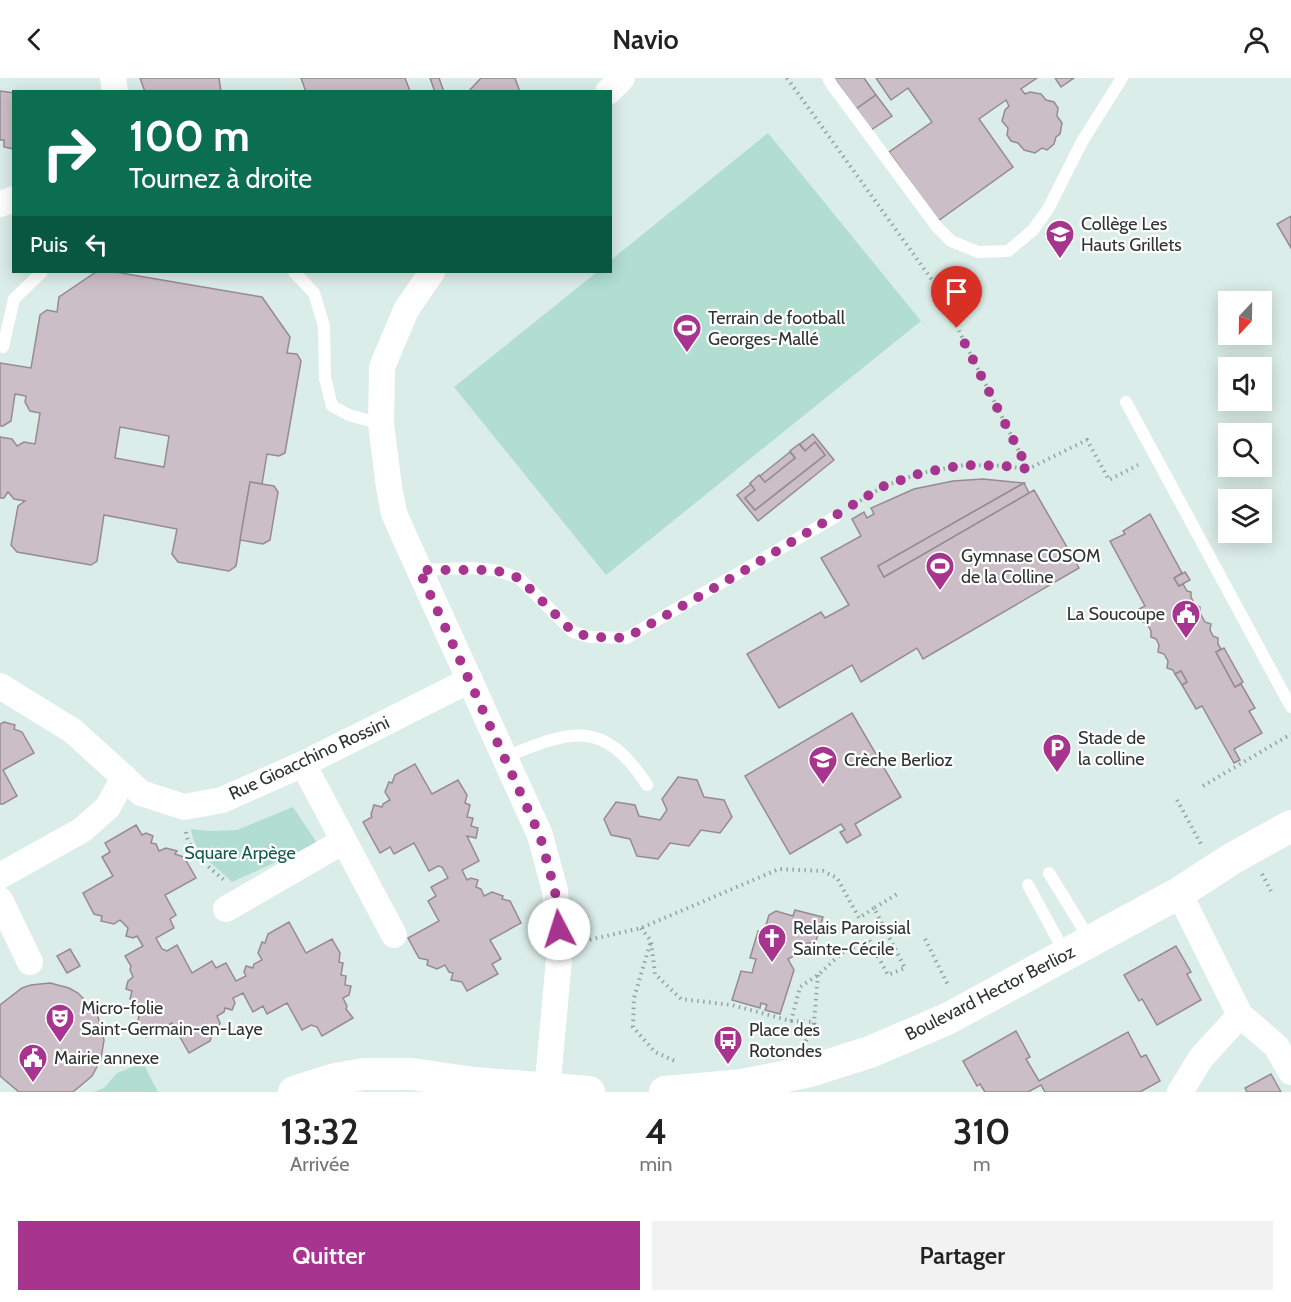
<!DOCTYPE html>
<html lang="fr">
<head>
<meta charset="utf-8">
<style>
  :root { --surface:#fff; --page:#f2f2f2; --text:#222; --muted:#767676; --accent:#a7348e }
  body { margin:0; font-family:Cabin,sans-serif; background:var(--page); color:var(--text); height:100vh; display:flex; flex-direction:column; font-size:22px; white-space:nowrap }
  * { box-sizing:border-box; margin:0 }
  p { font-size:20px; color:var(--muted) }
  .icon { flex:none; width:33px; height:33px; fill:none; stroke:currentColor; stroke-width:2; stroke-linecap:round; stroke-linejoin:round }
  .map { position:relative; height:1014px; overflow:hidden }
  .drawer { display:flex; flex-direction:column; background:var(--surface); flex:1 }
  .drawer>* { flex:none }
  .banner { position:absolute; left:12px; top:12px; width:600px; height:183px; border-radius:0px; box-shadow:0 3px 15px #0003; background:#0b6e4f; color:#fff; overflow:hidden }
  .needle { width:39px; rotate:202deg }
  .buttons { position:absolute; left:1218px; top:213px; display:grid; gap:12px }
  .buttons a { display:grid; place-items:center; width:54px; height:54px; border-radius:0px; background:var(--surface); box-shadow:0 3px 15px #0003; font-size:30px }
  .pin { position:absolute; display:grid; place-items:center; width:51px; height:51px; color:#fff; margin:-62px -26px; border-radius:50% 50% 50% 0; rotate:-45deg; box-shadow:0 0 6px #0007 }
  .pin .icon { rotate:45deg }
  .me { position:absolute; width:66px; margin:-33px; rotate:355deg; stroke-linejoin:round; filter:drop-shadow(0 0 4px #0008) }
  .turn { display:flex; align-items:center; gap:21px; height:126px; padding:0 18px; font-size:27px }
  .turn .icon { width:78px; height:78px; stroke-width:2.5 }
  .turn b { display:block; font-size:42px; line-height:51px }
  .then { display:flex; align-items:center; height:57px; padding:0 18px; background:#0003; gap:12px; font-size:22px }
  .eta { display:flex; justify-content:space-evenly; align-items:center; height:102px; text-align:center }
  .eta b { font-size:36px; font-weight:600; line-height:42px }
  .primary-button { display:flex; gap:12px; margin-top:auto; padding:12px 18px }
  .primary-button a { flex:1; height:69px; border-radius:0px; background:var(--accent); color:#fff; font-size:24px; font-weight:600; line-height:69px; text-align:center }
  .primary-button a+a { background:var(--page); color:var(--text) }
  header { display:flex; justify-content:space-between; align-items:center; height:78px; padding:0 18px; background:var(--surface); font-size:27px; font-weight:600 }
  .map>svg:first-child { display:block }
  .green { fill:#b1ded1 }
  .building { fill:#ccbec7; stroke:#978a93; stroke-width:1.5; fill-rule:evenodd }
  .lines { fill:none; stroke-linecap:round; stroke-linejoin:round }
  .path { stroke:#95a39f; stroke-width:4; stroke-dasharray:1.5 4.5; stroke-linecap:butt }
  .service { stroke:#fff; stroke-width:12 }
  .minor { stroke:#fff; stroke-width:26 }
  .tertiary { stroke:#fff; stroke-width:32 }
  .route { stroke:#a7348e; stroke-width:10; stroke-dasharray:0 18 }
  .labels { text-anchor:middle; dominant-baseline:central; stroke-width:4.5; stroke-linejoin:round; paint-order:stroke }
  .poi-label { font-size:18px; fill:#2e3533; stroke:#fff; text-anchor:start }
  .street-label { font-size:18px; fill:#2e3533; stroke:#fff }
  .park-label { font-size:18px; fill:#135b4d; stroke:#fff }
</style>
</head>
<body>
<header><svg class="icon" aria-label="back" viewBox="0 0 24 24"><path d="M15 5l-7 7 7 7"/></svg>Navio<svg class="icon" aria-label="person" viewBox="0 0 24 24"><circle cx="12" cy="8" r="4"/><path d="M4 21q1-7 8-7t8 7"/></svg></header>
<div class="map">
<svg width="1291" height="1014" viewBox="0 0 1291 1014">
  <rect width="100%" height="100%" fill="#dbede8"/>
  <!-- green -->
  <g class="green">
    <polygon points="768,55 921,243 606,497 454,309 597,194 610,194 611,182"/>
    <path d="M293,729L317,765L232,804C216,788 193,775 191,751L209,753L237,752Z"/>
    <polygon points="143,985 158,1014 93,1014 104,1010 117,995"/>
  </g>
  <!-- building -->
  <g class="building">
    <polygon points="140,0 219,0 221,14 145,14"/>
    <polygon points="301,0 405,0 410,13 306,14"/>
    <polygon points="430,0 439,0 444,14 435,14"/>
    <polygon points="481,0 515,0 520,14 468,14"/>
    <polygon points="834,0 864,0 876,17 856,31"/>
    <polygon points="876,0 1037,0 1021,11 1025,16 1030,14 1041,16 1046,22 1054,24 1058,30 1057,38 1062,45 1060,56 1056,59 1054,66 1047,72 1042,70 1035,75 1024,72 1018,65 1011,63 1007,57 1008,50 1002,43 1005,32 1009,28 1006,22 979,41 1013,89 938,143 889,74 932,44 908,10 891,22"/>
    <polygon points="1055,0 1074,0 1061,9"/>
    <polygon points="0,13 14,15 14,71 4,69 4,62 0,62"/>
    <polygon points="876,17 892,38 871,52 856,31"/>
    <polygon points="1291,138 1291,170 1277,146"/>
    <path d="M96,194H115L262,219L290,259L287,275L297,276L301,283L285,375L279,378L267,376L262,406L250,404L236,488L229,493L178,484L172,476L177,451L104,437L97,483L91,487L17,474L11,467L18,428L25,423L14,421L8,414L4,420H0V359L12,361L17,368L24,364L35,366L40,335L30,333L25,324L26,318L15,316L11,343L3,348H0V285L31,290L40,237L47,232L57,234L59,219ZM120,349L169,358L164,389L115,380Z"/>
    <polygon points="813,356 834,382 758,443 737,417 751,406 755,412 745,420 755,432 825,377 815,364 805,373 800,366"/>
    <polygon points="815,364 825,377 755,432 745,420 755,412 750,405 759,397 765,404 795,380 790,373 799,366 805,373"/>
    <polygon points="790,374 795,380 765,404 760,398"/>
    <polygon points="983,401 1024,405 878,488 884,499 1034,412 1079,490 923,581 917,570 861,604 852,587 779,630 747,576 821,534 825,540 849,527 821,480 861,458 852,441 864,434 867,440 874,436 871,430 914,411 953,403"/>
    <polygon points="250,404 274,408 278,414 270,462 263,466 240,462"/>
    <polygon points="1024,405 1029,415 884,499 878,488"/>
    <polygon points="1150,436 1182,495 1174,500 1179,508 1183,506 1187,513 1191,514 1191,519 1195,527 1200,529 1200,535 1205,544 1211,546 1210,552 1213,558 1218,560 1218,566 1221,571 1216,574 1235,609 1241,606 1255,630 1249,633 1262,655 1234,671 1240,682 1234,685 1202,628 1196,631 1182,607 1187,604 1181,593 1175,596 1173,592 1167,590 1168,583 1164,576 1158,574 1159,567 1156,561 1151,559 1151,553 1147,546 1141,543 1142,537 1139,531 1145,528 1110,463 1125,456 1123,453"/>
    <polygon points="1185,494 1190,502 1179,508 1174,500"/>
    <polygon points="1224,570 1243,604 1235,609 1216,574"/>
    <polygon points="1181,593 1187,604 1182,607 1175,596"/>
    <polygon points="852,635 901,719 855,746 861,757 847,765 840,754 845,752 841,746 790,776 745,698"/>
    <polygon points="4,644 15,647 14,651 22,654 34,675 3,692 17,718 3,726 0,726 0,646"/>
    <polygon points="415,686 432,716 458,702 467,717 465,725 470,727 467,739 473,740 471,748 478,750 476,760 467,758 479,783 462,792 467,802 471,800 478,802 476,809 481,811 484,818 492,814 503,818 502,821 510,823 521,845 490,862 501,881 492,886 498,896 467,913 462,904 451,902 453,895 449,894 445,887 437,891 427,887 428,882 419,880 408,860 439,843 428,823 436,818 431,809 448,800 442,789 438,788 429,793 414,765 394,776 390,769 380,775 363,744 372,739 371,736 374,727 382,729 383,726 390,722 385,714 389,704 392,705 395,697"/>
    <polygon points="678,699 697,702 704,719 724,722 732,739 720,755 701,752 689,768 670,765 658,781 637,778 630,761 611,757 604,741 616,724 635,727 639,738 660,742 667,732 662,721"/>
    <polygon points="136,747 142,757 146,755 153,758 151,765 156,766 159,773 166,770 177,773 175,776 184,779 196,800 165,817 176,837 170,841 174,850 156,860 162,871 167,873 177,867 192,895 212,883 216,890 226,885 236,903 246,898 244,894 246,888 253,890 254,886 262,882 258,875 262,864 265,865 268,856 289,844 306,875 332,861 340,875 339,884 343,885 341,897 346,898 345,907 351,908 349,917 343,920 347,928 346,931 353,940 322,958 317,949 311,947 302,952 287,925 267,936 263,928 253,934 243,915 233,920 235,925 232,932 225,930 224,934 217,938 220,945 216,956 213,955 210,963 189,975 172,945 146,959 138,944 139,936 135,934 137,923 130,921 132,913 126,911 128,903 133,899 130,892 131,888 125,878 143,868 137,858 133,860 126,858 128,850 120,842 114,846 101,843 102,838 94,836 83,815 113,798 102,779 110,774 105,765"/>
    <polygon points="795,832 823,839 816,863 810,865 807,865 805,872 788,881 794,892 780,936 765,932 767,927 761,925 760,930 732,922 741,893 752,895 756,881 750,880 758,853 764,854 769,837 776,833 793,838"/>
    <polygon points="1176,868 1191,894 1187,896 1201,922 1157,947 1142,921 1139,923 1124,897"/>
    <polygon points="70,871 80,888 67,895 57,878"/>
    <polygon points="50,905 69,910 78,915 97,935 104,962 101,981 92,998 73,1014 19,1014 0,998 0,927 22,910 31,907"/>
    <polygon points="1016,953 1030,979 1026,981 1039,1003 1128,954 1141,979 1146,977 1160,1003 1140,1014 1045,1014 1041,1007 1028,1014 985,1014 980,1006 977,1008 963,983"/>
    <polygon points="1271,996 1281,1014 1247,1014 1245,1010"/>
  </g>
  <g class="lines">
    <!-- path -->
    <g class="path">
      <polyline points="787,0 937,209 1028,391"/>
      <polyline points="850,429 884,408 921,395 964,387 1005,388 1028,391 1087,362 1109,402 1138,387"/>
      <polyline points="1203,708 1291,656"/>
      <polyline points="1177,722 1201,766"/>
      <path d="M186,754C188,773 211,791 225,803"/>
      <polyline points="1262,796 1271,813"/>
      <polyline points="641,850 651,863 655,896 681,921 732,927 791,943 800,909 818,897 842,875 869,862 888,897 905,890 874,830 899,815"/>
      <polyline points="925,861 949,909"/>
      <polyline points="584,863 641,850 779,791 823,793 837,800 859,840 874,830"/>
      <polyline points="650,866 634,920 633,949 655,974 675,983"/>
      <polyline points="818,897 814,944 819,961"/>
      <polyline points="791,943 814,944"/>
      <polyline points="806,963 814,945"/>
    </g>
    <!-- service -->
    <g class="service">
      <polyline points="828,0 832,7 937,149 951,163 978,174 1008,173 1033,152 1048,131 1083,62 1122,0"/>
      <polyline points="294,194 314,215 324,248 325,300 332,328 349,337 381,346"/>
      <polyline points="3,269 14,221 42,194"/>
      <polyline points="1126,324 1291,629"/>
      <polyline points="419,492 470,490 495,492 519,500 573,554 590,559 626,560 835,439"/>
      <path d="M505,679C570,653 603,639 647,707"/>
      <polyline points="1049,795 1090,862"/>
      <polyline points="1028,807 1065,875"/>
    </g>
    <!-- minor -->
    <g class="minor">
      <polyline points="113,0 115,14"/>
      <polyline points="608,14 622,0"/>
      <polyline points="0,126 14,121"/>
      <polyline points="432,194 406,232 382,289 381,346 389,409 394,435 404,458 540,757 555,813 560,870 547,1014"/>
      <polyline points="0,608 73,653 141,715 184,729 222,722 303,686 470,602"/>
      <polyline points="303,686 394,857"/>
      <polyline points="0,798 82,752 108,729 124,699"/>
      <polyline points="1179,815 1240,937 1276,968 1291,994"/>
      <polyline points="0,822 30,884"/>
      <polyline points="226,831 342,764"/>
      <polyline points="1180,1014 1201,980 1240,937"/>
    </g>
    <!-- tertiary -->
    <g class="tertiary">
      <polyline points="294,1014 335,1001 364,996 412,996 474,1005 589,1014"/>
      <polyline points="665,1014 743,1007 810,993 870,974 947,941 1179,815 1233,780 1291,748"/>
    </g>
  </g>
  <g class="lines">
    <!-- route -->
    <polyline class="route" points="559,851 555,813 540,758 419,492 495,492 519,500 573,554 590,559 626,560 742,494 884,408 921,395 964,387 1005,388 1028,391 957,250"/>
  </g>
  <!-- icons -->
  <defs>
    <g id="school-pin" transform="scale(1.5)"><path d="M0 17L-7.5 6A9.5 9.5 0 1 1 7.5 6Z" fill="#a7348e" stroke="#fff"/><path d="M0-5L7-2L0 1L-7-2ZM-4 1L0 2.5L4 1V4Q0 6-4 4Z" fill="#fff"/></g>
    <g id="stadium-pin" transform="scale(1.5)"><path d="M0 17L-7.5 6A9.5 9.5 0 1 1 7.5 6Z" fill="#a7348e" stroke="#fff"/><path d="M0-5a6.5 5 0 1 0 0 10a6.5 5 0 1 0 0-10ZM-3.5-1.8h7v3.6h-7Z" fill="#fff"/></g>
    <g id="civic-pin" transform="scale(1.5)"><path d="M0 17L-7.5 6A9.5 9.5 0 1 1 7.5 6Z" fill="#a7348e" stroke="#fff"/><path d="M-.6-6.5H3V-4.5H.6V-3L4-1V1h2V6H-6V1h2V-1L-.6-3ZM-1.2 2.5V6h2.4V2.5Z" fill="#fff"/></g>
    <g id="parking-pin" transform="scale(1.5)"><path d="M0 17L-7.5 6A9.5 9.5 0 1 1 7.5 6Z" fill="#a7348e" stroke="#fff"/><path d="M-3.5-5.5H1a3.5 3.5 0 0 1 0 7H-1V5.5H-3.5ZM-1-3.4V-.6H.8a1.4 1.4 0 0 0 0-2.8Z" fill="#fff"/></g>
    <g id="church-pin" transform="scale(1.5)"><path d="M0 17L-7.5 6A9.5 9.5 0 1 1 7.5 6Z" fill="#a7348e" stroke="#fff"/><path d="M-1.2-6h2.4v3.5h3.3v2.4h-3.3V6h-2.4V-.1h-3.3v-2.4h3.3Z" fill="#fff"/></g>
    <g id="theatre-pin" transform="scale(1.5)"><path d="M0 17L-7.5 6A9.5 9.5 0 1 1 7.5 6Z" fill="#a7348e" stroke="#fff"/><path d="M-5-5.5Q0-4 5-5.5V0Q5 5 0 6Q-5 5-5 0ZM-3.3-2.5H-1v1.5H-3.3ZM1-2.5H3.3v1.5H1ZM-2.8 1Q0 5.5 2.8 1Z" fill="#fff"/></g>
    <g id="bus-pin" transform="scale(1.5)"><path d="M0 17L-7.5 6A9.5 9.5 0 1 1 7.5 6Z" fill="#a7348e" stroke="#fff"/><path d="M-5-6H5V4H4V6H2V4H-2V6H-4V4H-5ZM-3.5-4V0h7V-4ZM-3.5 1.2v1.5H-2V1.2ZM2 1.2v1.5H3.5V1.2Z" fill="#fff"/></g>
  </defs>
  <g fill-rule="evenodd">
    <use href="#school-pin" x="1060" y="156"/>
    <use href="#stadium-pin" x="687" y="250"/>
    <use href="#stadium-pin" x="940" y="488"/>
    <use href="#civic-pin" x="1186" y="536"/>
    <use href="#parking-pin" x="1057" y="670"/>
    <use href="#school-pin" x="823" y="682"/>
    <use href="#church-pin" x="772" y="860"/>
    <use href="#theatre-pin" x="60" y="940"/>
    <use href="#bus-pin" x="728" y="962"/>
    <use href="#civic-pin" x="33" y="980"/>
  </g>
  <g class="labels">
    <!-- poi labels -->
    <g class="poi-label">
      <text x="1081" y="146">Collège Les<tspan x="1081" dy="21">Hauts Grillets</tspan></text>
      <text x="708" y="240">Terrain de football<tspan x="708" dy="21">Georges-Mallé</tspan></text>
      <text x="961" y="478">Gymnase COSOM<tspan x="961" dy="21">de la Colline</tspan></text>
      <text x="1165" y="536" text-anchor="end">La Soucoupe</text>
      <text x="1078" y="660">Stade de<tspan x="1078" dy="21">la colline</tspan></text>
      <text x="844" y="682">Crèche Berlioz</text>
      <text x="793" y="850">Relais Paroissial<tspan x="793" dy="21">Sainte-Cécile</tspan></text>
      <text x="81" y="930">Micro-folie<tspan x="81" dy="21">Saint-Germain-en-Laye</tspan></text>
      <text x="749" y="952">Place des<tspan x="749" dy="21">Rotondes</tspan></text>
      <text x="54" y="980">Mairie annexe</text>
    </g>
    <!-- street labels -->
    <g class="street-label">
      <text transform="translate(309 680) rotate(-25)">Rue Gioacchino Rossini</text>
      <text transform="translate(990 915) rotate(-27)">Boulevard Hector Berlioz</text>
    </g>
    <!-- park labels -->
    <g class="park-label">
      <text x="240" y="775">Square Arpège</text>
    </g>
  </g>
</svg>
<div class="buttons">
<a><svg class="needle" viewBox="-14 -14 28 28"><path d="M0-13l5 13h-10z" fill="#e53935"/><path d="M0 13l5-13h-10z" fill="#767676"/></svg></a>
<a><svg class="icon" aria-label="sound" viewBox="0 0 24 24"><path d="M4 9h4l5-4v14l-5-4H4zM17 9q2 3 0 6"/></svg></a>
<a><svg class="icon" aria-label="search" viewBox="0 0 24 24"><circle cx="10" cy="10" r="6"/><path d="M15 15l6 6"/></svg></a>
<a><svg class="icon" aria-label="layers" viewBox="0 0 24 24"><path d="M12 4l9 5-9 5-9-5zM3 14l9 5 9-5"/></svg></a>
</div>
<div class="pin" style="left:957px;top:250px;background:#d93025"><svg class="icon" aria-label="arrive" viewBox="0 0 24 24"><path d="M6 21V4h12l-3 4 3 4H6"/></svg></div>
<svg class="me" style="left:559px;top:851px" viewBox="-20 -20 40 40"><circle r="19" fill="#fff"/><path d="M0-13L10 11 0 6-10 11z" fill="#a7348e"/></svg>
<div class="banner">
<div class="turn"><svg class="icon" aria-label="right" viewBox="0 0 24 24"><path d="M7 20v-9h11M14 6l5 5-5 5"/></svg><div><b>100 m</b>Tournez à droite</div></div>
<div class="then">Puis<svg class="icon" aria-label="left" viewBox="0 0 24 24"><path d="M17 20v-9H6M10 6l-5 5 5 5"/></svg></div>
</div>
</div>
<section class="drawer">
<div class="eta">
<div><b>13:32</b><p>Arrivée</p></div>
<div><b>4</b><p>min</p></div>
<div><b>310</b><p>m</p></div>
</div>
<div class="primary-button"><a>Quitter</a><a>Partager</a></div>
</section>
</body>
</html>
